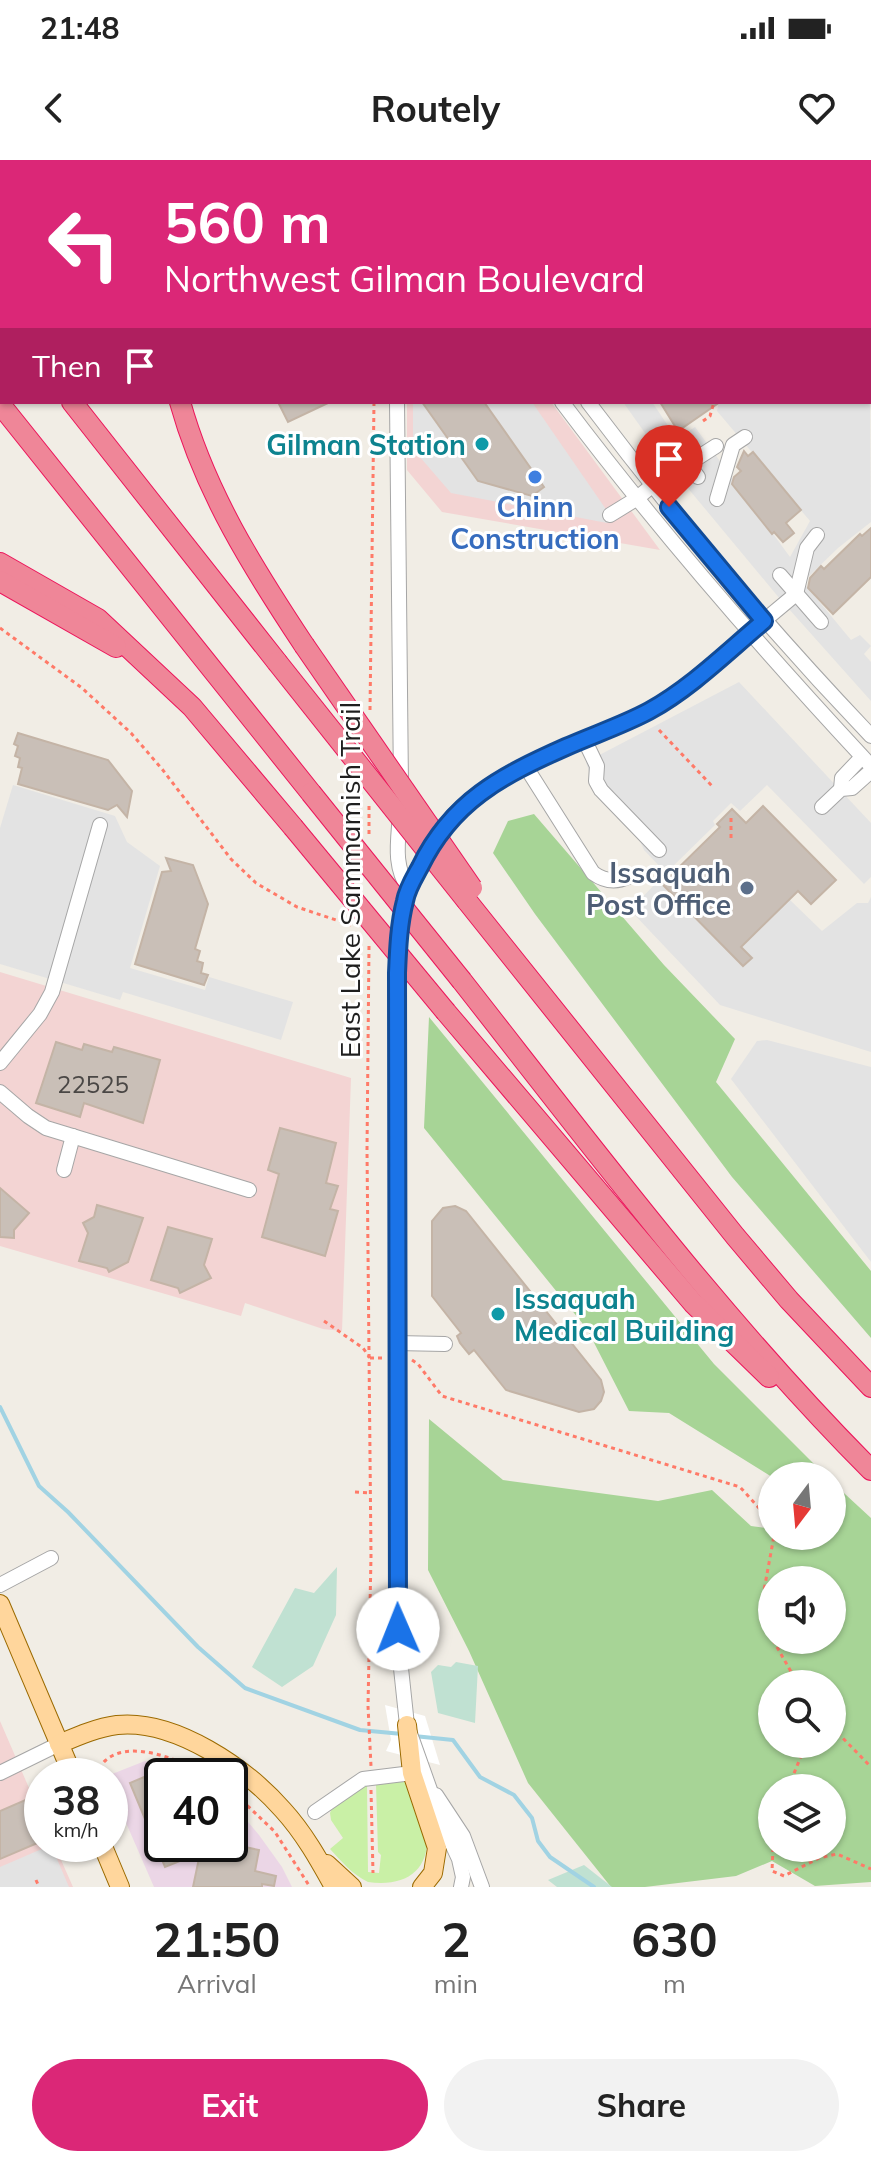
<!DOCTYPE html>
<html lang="en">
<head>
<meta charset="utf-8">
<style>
  :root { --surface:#fff; --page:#f2f2f2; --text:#222; --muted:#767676; --accent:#db2777 }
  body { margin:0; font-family:Mulish,sans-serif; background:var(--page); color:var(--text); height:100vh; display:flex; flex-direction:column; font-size:30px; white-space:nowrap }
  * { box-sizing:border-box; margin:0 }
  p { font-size:26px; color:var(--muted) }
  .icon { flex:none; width:44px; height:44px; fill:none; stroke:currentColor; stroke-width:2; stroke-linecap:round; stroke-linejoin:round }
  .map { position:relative; height:1727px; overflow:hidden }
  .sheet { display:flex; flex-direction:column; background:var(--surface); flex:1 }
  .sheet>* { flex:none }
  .guide { position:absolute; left:0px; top:0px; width:872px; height:244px; box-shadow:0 2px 6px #0004; background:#db2777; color:#fff; overflow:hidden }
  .needle { width:52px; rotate:196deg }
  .controls { position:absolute; left:758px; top:1302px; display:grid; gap:16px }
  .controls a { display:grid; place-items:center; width:88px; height:88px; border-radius:50%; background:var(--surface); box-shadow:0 2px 6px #0004; font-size:40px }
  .speed { position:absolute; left:24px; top:1598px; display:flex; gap:16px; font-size:40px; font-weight:700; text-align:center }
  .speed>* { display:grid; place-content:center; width:104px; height:104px; border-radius:50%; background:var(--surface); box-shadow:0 2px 6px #0004; line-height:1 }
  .speed small { font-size:20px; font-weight:400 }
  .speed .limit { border:4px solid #111; border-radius:12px; background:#fff; color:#111 }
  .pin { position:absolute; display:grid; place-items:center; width:68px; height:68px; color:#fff; margin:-82px -34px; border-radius:50% 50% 50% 0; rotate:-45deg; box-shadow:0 0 8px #0007 }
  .pin .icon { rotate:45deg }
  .me { position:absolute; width:88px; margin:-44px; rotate:359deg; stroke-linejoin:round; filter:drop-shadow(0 0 6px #0008) }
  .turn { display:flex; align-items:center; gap:28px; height:168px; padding:0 32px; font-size:36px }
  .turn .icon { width:104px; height:104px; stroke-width:2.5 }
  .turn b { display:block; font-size:56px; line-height:68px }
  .then { display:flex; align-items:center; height:76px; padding:0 32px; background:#0003; gap:16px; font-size:30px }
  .eta { display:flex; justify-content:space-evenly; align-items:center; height:136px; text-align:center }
  .eta b { font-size:48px; font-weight:700; line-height:56px }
  .action { display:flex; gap:16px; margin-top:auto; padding:16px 32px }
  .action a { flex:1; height:92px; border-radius:48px; background:var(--accent); color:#fff; font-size:32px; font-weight:700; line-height:92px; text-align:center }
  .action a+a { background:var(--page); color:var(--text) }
  .status { display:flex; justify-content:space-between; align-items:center; height:56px; padding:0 40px; background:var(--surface); direction:ltr }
  .status svg { height:22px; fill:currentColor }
  header { display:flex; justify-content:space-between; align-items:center; height:104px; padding:0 32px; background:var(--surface); font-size:36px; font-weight:700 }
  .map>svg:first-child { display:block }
  .commercial { fill:#f3d4d3 }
  .industrial { fill:#ebd6e6 }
  .grass { fill:#c9f0a6 }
  .forest { fill:#a7d496; fill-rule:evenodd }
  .wetland { fill:#c0e1d2 }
  .parking { fill:#e3e3e3 }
  .pier { fill:#fff }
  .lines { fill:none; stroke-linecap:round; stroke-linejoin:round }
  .stream { stroke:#a1d3e3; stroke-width:4 }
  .building { fill:#c9bfb7; stroke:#c4b4a6; stroke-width:2 }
  .minor-casing { stroke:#a6a6a6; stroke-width:16 }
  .major-casing { stroke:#9b6a00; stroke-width:20 }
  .highway-casing { stroke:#ec155b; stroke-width:22 }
  .path { stroke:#ff7a68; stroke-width:3; stroke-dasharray:4 4; stroke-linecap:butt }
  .minor { stroke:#fff; stroke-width:14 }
  .major { stroke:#ffd69c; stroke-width:18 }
  .highway { stroke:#ef8698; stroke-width:20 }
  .highway-bridge-casing { stroke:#ec155b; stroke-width:22; stroke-linecap:butt }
  .highway-bridge { stroke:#ef8698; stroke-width:20 }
  .route-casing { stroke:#114b97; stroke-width:20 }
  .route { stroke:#1a73e8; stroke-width:14 }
  .culture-dot { fill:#0f9aa8; stroke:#fff; stroke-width:3 }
  .shop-dot { fill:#3f7fe0; stroke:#fff; stroke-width:3 }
  .service-dot { fill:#5c6f8a; stroke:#fff; stroke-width:3 }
  .labels { text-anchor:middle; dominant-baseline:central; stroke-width:6; stroke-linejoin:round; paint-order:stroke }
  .number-label { font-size:24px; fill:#4a4745 }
  .culture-label { font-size:28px; font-weight:bold; fill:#0d838f; stroke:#fff; text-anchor:end }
  .shop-label { font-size:28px; font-weight:bold; fill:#366cbe; stroke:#fff }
  .service-label { font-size:28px; font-weight:bold; fill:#4e5e75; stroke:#fff; text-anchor:end }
  .street-label { font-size:28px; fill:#1f1f1f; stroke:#fff }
</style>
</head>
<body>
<div class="status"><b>21:48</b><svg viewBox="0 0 49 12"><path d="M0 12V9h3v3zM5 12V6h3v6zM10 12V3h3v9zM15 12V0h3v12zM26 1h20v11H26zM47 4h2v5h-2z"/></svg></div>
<header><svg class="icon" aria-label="back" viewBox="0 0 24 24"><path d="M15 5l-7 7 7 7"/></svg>Routely<svg class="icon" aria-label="heart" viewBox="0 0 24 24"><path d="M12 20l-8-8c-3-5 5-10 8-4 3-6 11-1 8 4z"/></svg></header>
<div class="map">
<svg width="871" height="1727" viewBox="0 0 871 1727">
  <rect width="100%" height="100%" fill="#f1ede5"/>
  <!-- commercial -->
  <g class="commercial">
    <polygon points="407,242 551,242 660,390 442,352 407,310"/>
    <polygon points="0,812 351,918 342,1171 323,1169 245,1143 241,1156 0,1086"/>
    <polygon points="0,1561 42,1658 42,1684 54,1684 73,1727 0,1727"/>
  </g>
  <!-- industrial -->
  <polygon class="industrial" points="145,1601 183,1616 162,1616 162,1684 230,1684 230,1645 239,1651 259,1675 282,1707 292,1727 154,1727 110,1626 110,1616 107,1616"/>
  <!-- grass -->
  <path class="grass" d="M398,1618L409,1623C414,1639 426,1660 427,1676C429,1712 404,1727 368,1722C353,1715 341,1701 330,1689L343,1678L331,1660L330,1653L333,1646L367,1623L368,1712L379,1713L381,1695L378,1692L376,1624Z"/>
  <!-- forest -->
  <g class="forest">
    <polygon points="534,654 664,805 735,879 716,922 871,1111 871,1178 732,1017 535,754 493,693 508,661"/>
    <polygon points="429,857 714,1204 826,1316 772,1317 669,1253 629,1251 587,1169 424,968"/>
    <path d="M429,1259L503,1320L658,1341L712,1330L751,1366L772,1369V1376H832V1322L871,1358V1722L815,1726L772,1701L736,1716L645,1727H611L528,1623L469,1491L428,1410ZM772,1420H832V1480H772ZM772,1524H832V1584H772ZM772,1628H832V1688H772Z"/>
  </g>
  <!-- wetland -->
  <g class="wetland">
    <polygon points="337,1407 336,1455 313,1506 282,1527 252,1507 295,1428 314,1433"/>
    <polygon points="456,1502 478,1506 475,1563 438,1553 431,1512 438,1505 451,1507"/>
    <polygon points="584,1705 612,1727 557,1727 548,1720"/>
  </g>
  <!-- parking -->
  <g class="parking">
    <polygon points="870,227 871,362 838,388 803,422 851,480 860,475 871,486 864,494 871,502 871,541 780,439 662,297 623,242 652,242 677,279 695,267 790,397 810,361 717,251 719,242 870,242"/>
    <polygon points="413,242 532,242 612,358 607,363 451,333 413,289"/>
    <polygon points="739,522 871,663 871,717 864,724 767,625 740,651 731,643 713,661 715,665 666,713 644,690 635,670 592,621 586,602"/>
    <polygon points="13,625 115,656 127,682 160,706 130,808 205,830 209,817 293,842 281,880 123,832 120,840 0,804 0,668"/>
    <polygon points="658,721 743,806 751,798 741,787 789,739 822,771 857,743 868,743 871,737 871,892 720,845 630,750"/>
    <polygon points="767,880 871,907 871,1102 731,919 757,881"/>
    <polygon points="51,1685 69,1727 0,1727 0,1707"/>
  </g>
  <!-- pier -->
  <polygon class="pier" points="385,1545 425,1556 440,1605 386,1591 391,1580"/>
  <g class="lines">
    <!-- stream -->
    <g class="stream">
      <polyline points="0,1247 39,1326 68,1352 198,1487 245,1528 360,1570 402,1574"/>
      <polyline points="414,1576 453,1580 480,1617 514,1635 532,1658 538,1681 550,1697 594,1727"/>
    </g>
  </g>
  <!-- building -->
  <g class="building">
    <polygon points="278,242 330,242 288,262"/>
    <polygon points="422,242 484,242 544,327 532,336 478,321"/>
    <polygon points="660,242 720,242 678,271"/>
    <polygon points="744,291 748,296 753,292 801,350 786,363 794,373 783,382 774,372 772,374 732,324 734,317 741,311 737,307"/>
    <polygon points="871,368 871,417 833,454 808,428 810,418 821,406 824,409 860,374 862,376"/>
    <polygon points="18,573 108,600 132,631 127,657 117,645 108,650 18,624 22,608 18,607 20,598 15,596 18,586 14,584"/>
    <polygon points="763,646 836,720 811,744 798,731 741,787 752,798 743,806 662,724 720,667 717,664 732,649 746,663"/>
    <polygon points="166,698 193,705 208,744 195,789 200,791 197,801 203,803 201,813 208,815 204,825 135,804 162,712 171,711"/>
    <polygon points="56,882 82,890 84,884 112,892 114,887 160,900 143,963 84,943 80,957 36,943"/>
    <polygon points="280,968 336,983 326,1023 338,1026 330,1049 338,1051 325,1096 262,1077 279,1014 268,1010"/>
    <polygon points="0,1028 29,1053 14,1070 14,1078 0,1077"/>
    <polygon points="97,1045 143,1058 128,1102 109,1112 107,1108 79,1101 88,1073 83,1063 94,1057"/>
    <polygon points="455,1046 466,1051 601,1220 604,1232 601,1241 594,1249 579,1252 506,1230 474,1190 469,1194 460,1183 457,1176 461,1173 432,1136 432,1061 443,1048"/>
    <polygon points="168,1067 212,1079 204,1105 211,1118 180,1133 178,1128 151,1120"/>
    <polygon points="144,1617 162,1659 162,1684 173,1684 180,1701 165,1707 130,1623"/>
    <polygon points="30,1638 42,1665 42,1681 0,1699 0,1651"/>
    <polygon points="230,1678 246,1681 245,1687 259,1690 255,1711 276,1716 274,1726 262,1724 262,1727 193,1727 202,1684 230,1684"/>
  </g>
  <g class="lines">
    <!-- minor casing -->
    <g class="minor-casing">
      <g id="minor">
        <polyline points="397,0 398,2"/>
        <polyline points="427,0 428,2"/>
        <polyline points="641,0 641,2"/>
        <polyline points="774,0 784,2"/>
        <polyline points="332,1 353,0"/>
        <polyline points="816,2 816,0"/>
        <polyline points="870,19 871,19"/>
        <polyline points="397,242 401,626"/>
        <path d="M562,242C659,371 761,488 871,606"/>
        <path d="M588,242C676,359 770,470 871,576"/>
        <polyline points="669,280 698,317"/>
        <polyline points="688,304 716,286"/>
        <polyline points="717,339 733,285 745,277"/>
        <polyline points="610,355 636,339 683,300"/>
        <polyline points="780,415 821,462"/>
        <polyline points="584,579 597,606 596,621 601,630 659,690"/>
        <path d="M526,607L593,713C604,721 615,723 628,717"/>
        <polyline points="841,629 842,618 862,597"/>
        <polyline points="822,647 841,629 852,628 871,611"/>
        <path d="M400,654C398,683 393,705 409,730"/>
        <polyline points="0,903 40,854 52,832 100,665"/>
        <polyline points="0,932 28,956 46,968 249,1030"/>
        <polyline points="64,1010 73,976"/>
        <polyline points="396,1183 445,1184"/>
        <polyline points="0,1425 51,1398"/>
        <polyline points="0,1613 59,1584"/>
        <polyline points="436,1635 463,1676 482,1727"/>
        <polyline points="315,1652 363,1619 412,1613"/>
        <polyline points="461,1727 463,1717 459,1699 440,1658 407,1565 398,1480 397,813 399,771 405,738 430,686 453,655 468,641 501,619 549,595 647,552 674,536 796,434 807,388 817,375"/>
      </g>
    </g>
    <!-- major casing -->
    <g class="major-casing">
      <g id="major">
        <polyline points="0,1444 73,1616"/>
        <polyline points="407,1565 412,1613 437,1688 433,1713 422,1727"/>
        <path d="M59,1584C78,1576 96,1568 117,1565C175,1559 246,1608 283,1650C304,1673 319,1700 334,1727"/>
        <polyline points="102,1684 120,1727"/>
        <polyline points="327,1704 352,1727"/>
      </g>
    </g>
    <!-- highway casing -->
    <g class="highway-casing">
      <g id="highway">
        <polyline points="93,0 95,2"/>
        <polyline points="0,140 2,143"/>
        <polyline points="72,242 277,502"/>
        <path d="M180,242C205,332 253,408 304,485"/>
        <polyline points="0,244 311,633"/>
        <polyline points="0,403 98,459 192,547 293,667"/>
        <polyline points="0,421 116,487"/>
        <polyline points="467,741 735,1076 789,1140 871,1227"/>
        <path d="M462,821C593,988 721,1159 871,1310"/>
        <polyline points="446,852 693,1143 769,1217"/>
      </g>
    </g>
    <!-- path -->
    <g class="path">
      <polyline points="378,0 379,2"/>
      <polyline points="563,2 564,0"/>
      <polyline points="870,147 871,147"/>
      <polyline points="703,261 710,256 714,242"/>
      <polyline points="0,468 82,528 131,573 162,609 231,699 256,723 297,747 354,766"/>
      <polyline points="370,550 374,242"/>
      <polyline points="659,570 713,627"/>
      <polyline points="369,646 369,678"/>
      <polyline points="731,678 731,654"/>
      <polyline points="369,786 367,990 371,1396 368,1546 371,1606"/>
      <polyline points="324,1161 363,1188 370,1198"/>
      <polyline points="370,1198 385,1198"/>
      <polyline points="412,1200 418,1204 442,1236 740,1327 769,1359 772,1369"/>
      <polyline points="355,1332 371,1333"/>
      <polyline points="772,1475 762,1441 774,1376"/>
      <polyline points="773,1480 798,1524"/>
      <polyline points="832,1567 871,1607"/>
      <path d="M96,1616C99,1611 101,1604 106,1600C132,1578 184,1602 209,1616"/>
      <polyline points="788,1628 806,1584"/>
      <polyline points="230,1629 275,1672 310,1727"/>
      <polyline points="371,1630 373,1713"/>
      <polyline points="773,1688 772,1711 784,1716 819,1698 837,1694 871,1709"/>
      <polyline points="36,1720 39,1727"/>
    </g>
    <!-- minor -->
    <use href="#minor" class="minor"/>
    <!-- major -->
    <use href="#major" class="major"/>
    <!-- highway -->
    <use href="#highway" class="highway"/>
    <!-- highway-bridge casing -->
    <g class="highway-bridge-casing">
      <g id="highway-bridge">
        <polyline points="304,485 472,728"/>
        <polyline points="277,502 467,741"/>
        <polyline points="311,633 462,821"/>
        <polyline points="293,667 446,852"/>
      </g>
    </g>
    <!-- highway-bridge -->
    <use href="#highway-bridge" class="highway-bridge"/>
  </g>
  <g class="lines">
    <!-- route casing -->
    <g class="route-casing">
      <path id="route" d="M398,1469L397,813C398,789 399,764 405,741C407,729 414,718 420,707C452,641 501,616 566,587C593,575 623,565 649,551C691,528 727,492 764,461L669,347"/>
    </g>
    <!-- route -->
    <use href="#route" class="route"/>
  </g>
  <!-- markers -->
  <g class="culture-dot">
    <circle cx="482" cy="284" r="8"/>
    <circle cx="498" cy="1154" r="8"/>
  </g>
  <circle class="shop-dot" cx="535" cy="317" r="8"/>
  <circle class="service-dot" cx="747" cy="728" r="8"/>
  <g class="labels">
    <!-- number labels -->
    <g class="number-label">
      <text x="93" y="924">22525</text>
    </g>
    <!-- culture labels -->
    <g class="culture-label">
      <text x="466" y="284">Gilman Station</text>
      <text x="514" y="1138" text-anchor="start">Issaquah<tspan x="514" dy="32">Medical Building</tspan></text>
    </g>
    <!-- shop labels -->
    <g class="shop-label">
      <text x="535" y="346">Chinn<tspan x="535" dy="32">Construction</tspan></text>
    </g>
    <!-- service labels -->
    <g class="service-label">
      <text x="731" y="712">Issaquah<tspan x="731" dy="32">Post Office</tspan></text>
    </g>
    <!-- street labels -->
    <g class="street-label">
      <text transform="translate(349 720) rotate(-90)">East Lake Sammamish Trail</text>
    </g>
  </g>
</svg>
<div class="controls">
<a><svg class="needle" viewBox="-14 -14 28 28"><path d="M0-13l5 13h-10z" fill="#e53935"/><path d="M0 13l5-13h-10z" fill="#767676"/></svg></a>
<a><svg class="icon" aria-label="sound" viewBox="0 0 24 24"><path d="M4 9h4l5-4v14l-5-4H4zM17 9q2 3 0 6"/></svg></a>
<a><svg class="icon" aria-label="search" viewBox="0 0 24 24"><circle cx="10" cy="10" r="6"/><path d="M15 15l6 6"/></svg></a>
<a><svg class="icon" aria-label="layers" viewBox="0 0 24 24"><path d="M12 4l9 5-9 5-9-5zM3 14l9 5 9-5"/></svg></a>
</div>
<div class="speed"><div>38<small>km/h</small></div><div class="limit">40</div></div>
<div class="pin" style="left:669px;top:347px;background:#d93025"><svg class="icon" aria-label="arrive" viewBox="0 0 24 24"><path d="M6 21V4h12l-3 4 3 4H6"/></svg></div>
<svg class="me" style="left:398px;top:1469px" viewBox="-20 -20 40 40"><circle r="19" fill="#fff"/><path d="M0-13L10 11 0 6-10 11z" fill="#1a73e8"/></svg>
<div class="guide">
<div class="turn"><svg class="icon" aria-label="left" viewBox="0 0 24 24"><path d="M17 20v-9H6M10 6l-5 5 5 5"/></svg><div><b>560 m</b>Northwest Gilman Boulevard</div></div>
<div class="then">Then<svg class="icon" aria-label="arrive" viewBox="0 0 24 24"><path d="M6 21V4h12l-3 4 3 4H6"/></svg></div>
</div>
</div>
<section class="sheet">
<div class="eta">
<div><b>21:50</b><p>Arrival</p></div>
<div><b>2</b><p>min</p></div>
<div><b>630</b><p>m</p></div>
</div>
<div class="action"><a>Exit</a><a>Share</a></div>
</section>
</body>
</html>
